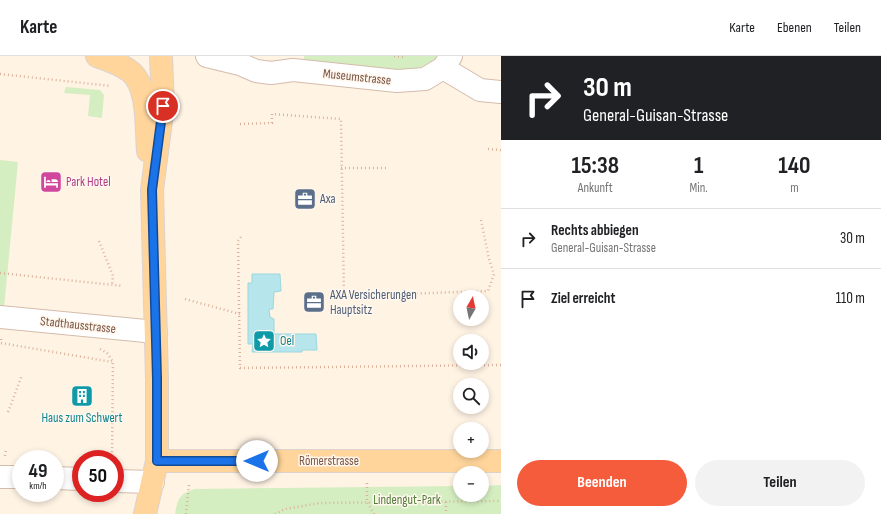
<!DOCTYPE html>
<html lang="de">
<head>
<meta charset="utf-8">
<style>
  :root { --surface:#fff; --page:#f2f2f2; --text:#202124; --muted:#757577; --line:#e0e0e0; --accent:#f55c3c }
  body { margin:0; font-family:"Sofia Sans Condensed",sans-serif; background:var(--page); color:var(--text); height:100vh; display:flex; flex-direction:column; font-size:15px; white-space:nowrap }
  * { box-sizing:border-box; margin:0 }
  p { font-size:13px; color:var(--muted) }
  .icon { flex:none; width:22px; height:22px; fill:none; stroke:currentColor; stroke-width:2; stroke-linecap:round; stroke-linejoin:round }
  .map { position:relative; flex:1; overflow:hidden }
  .details { display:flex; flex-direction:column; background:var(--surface); width:380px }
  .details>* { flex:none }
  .top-card { background:#202124; color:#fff; overflow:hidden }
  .needle { width:26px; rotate:9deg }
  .buttons { position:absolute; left:453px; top:234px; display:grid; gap:8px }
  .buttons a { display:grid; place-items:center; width:36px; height:36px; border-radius:50%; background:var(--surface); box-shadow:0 2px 6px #0003; font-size:20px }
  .speed { position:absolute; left:12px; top:394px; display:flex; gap:8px; font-size:20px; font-weight:700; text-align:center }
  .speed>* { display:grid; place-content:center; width:52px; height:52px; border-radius:50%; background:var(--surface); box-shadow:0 2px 6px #0003; line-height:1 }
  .speed small { font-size:10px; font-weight:400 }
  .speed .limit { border:6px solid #d22; background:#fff; color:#111 }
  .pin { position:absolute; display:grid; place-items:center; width:34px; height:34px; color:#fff; margin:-17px; border:2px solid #fff; border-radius:50%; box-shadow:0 1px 4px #0007 }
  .me { position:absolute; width:44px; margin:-22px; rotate:270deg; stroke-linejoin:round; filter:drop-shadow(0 0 3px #0008) }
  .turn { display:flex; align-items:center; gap:14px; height:84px; padding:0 16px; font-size:18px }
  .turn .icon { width:52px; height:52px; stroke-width:2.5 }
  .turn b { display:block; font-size:28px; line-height:34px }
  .eta { display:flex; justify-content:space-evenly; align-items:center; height:68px; text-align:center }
  .eta b { font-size:24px; font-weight:700; line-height:28px }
  .cta { display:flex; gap:8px; margin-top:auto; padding:8px 16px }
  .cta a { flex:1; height:46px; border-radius:24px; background:var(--accent); color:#fff; font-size:16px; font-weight:700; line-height:46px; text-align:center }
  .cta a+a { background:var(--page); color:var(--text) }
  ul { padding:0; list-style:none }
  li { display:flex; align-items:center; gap:12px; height:60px; padding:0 16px; border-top:1px solid var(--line) }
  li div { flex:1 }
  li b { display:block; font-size:15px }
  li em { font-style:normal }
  header { display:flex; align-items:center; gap:24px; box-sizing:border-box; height:56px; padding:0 20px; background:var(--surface); border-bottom:1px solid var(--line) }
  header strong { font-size:19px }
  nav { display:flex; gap:22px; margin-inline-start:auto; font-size:14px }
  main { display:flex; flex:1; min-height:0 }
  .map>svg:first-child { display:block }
  .green { fill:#d5eec1 }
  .water { fill:#b6e6eb; stroke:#9bd7de }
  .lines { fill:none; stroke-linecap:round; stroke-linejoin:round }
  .minor-casing { stroke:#d4bcab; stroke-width:24 }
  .major-casing { stroke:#dcd3cf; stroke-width:24 }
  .path { stroke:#dcb19b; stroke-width:2.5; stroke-dasharray:1 3; stroke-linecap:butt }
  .minor { stroke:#fff; stroke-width:22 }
  .major { stroke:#ffd59b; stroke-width:22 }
  .route-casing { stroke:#114b97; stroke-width:10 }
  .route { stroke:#1a73e8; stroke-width:7 }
  .labels { text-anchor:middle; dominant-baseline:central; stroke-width:3; stroke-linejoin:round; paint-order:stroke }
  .street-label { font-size:13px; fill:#7a5646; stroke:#fff7ed }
  .hotel-label { font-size:13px; fill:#b23c85; stroke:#fff7ed; text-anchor:start }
  .service-label { font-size:13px; fill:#4e5e75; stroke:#fff7ed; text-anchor:start }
  .culture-label { font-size:13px; fill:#0d838f; stroke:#fff7ed; text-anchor:start }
  .park-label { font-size:13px; fill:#517b3b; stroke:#fff7ed }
</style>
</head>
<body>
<header>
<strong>Karte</strong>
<nav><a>Karte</a><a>Ebenen</a><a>Teilen</a></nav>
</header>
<main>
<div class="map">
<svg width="501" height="458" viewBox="0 0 501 458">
  <rect width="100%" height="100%" fill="#fff3e4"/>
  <!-- green -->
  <g class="green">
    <path d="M304,0H438C427,10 418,13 404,14L304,4Z"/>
    <polygon points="66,31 100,34 104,39 102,62 88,60 90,39 64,37"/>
    <polygon points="0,104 18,106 3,262 0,261"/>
    <path d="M501,429V458H175C178,442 179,438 195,433L460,430V439H482V430Z"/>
  </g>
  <!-- water -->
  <polygon class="water" points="252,218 280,218 281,235 274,236 273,253 269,253 270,261 274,263 274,278 316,278 317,294 302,294 302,296 252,296 253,288 248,288 248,227 252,227"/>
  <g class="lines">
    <!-- minor casing -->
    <g class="minor-casing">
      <g id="minor">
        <polyline points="207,0 240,8 256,15 271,17 293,14 397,25 425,23 443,12 451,0"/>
        <polyline points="443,12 480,34 501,36"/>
        <polyline points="0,261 156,276"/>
        <polyline points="0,421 21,421"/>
        <polyline points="55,422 81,423"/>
        <polyline points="115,425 153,426"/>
      </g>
    </g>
    <!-- major casing -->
    <g class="major-casing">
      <g id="major">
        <path d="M97,0C109,4 121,8 131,16C149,32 146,72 148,95"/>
        <polyline points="157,405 501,405"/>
        <polyline points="145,458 157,405 157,323 152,134 163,50 161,0"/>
      </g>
    </g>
    <!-- path -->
    <g class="path">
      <polyline points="394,0 404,1"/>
      <polyline points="0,18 111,30"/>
      <polyline points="240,68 272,67 272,58 341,63 344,240 488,235 494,218 489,203 481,164"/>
      <polyline points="488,93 501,94"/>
      <polyline points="341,112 389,112"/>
      <polyline points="241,181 238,185 240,312 501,309"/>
      <polyline points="99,185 113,220 112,229"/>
      <polyline points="0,217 123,230"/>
      <polyline points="185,243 240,258"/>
      <polyline points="1,283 1,287 112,306"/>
      <polyline points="100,293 107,297 113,306 112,403"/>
      <polyline points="8,356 22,319"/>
      <polyline points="5,400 6,394"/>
      <polyline points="367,427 367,446 374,458"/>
      <polyline points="446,446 446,458"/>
      <polyline points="186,458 189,429"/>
      <polyline points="275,458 285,453 320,447 501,445"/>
    </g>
    <!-- minor -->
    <use href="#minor" class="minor"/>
    <!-- major -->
    <use href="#major" class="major"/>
  </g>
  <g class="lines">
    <!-- route casing -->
    <g class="route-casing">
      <polyline id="route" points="163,50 152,134 157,323 157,405 257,405"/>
    </g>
    <!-- route -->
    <use href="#route" class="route"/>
  </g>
  <!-- icons -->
  <defs>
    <g id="hotel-square" transform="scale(1.15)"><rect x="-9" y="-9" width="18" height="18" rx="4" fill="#d1479c" stroke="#fff7ed"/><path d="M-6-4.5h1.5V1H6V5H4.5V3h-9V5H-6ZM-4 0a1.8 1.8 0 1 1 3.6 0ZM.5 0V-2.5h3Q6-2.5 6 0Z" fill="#fff"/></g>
    <g id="office-square" transform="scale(1.15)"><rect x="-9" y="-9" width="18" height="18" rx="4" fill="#5c6f8a" stroke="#fff7ed"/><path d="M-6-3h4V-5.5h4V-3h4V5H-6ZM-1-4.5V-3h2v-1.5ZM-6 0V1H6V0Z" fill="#fff"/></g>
    <g id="sight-square" transform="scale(1.15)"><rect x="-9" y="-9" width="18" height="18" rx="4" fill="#0f9aa8" stroke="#fff7ed"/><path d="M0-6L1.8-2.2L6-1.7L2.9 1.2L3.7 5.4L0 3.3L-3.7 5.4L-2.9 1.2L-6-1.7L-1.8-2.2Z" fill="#fff"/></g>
    <g id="building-square" transform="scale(1.15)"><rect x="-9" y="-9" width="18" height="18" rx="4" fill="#0f9aa8" stroke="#fff7ed"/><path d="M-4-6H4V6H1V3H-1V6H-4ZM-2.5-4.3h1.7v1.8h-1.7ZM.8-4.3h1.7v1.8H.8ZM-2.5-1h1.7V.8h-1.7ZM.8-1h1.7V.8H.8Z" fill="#fff"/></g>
  </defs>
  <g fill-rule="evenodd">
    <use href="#hotel-square" x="51" y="126"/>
    <use href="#office-square" x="305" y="143"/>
    <use href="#office-square" x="314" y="246"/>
    <use href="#sight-square" x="264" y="285"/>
    <use href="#building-square" x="82" y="340"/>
  </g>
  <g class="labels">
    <!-- street labels -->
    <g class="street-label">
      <text transform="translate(357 21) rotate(6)">Museumstrasse</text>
      <text transform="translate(78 269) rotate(6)">Stadthausstrasse</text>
      <text x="329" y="405">Römerstrasse</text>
    </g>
    <!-- hotel labels -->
    <g class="hotel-label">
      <text x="66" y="126">Park Hotel</text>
    </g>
    <!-- service labels -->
    <g class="service-label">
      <text x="320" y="143">Axa</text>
      <text x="330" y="239">AXA Versicherungen<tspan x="330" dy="15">Hauptsitz</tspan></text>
    </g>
    <!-- culture labels -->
    <g class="culture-label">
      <text x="280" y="285">Oel</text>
      <text x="82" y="362" text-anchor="middle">Haus zum Schwert</text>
    </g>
    <!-- park labels -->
    <g class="park-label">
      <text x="407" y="444">Lindengut-Park</text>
    </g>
  </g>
</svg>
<div class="buttons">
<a><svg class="needle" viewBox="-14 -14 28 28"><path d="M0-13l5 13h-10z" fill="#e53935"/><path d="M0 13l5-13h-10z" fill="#757577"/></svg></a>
<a><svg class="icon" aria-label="sound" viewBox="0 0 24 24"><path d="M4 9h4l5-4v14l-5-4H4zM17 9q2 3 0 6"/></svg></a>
<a><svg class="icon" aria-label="search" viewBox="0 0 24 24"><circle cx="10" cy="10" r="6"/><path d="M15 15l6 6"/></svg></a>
<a>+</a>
<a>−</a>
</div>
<div class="speed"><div>49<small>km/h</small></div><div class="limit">50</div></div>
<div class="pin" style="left:163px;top:50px;background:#d93025"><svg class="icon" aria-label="arrive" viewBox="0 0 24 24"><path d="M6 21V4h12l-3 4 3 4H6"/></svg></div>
<svg class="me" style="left:257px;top:405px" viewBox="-20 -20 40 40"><circle r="19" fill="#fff"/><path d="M0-13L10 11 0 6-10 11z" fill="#1a73e8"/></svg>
</div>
<section class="details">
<div class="top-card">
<div class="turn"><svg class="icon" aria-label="right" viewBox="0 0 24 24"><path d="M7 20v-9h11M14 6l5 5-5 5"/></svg><div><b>30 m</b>General-Guisan-Strasse</div></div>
</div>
<div class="eta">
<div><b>15:38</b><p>Ankunft</p></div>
<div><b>1</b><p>Min.</p></div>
<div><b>140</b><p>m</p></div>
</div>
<ul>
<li><svg class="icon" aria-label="right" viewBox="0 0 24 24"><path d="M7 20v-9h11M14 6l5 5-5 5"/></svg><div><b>Rechts abbiegen</b><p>General-Guisan-Strasse</p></div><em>30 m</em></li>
<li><svg class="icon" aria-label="arrive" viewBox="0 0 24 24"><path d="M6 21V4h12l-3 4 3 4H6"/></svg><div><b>Ziel erreicht</b></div><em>110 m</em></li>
</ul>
<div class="cta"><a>Beenden</a><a>Teilen</a></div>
</section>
</main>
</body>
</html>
